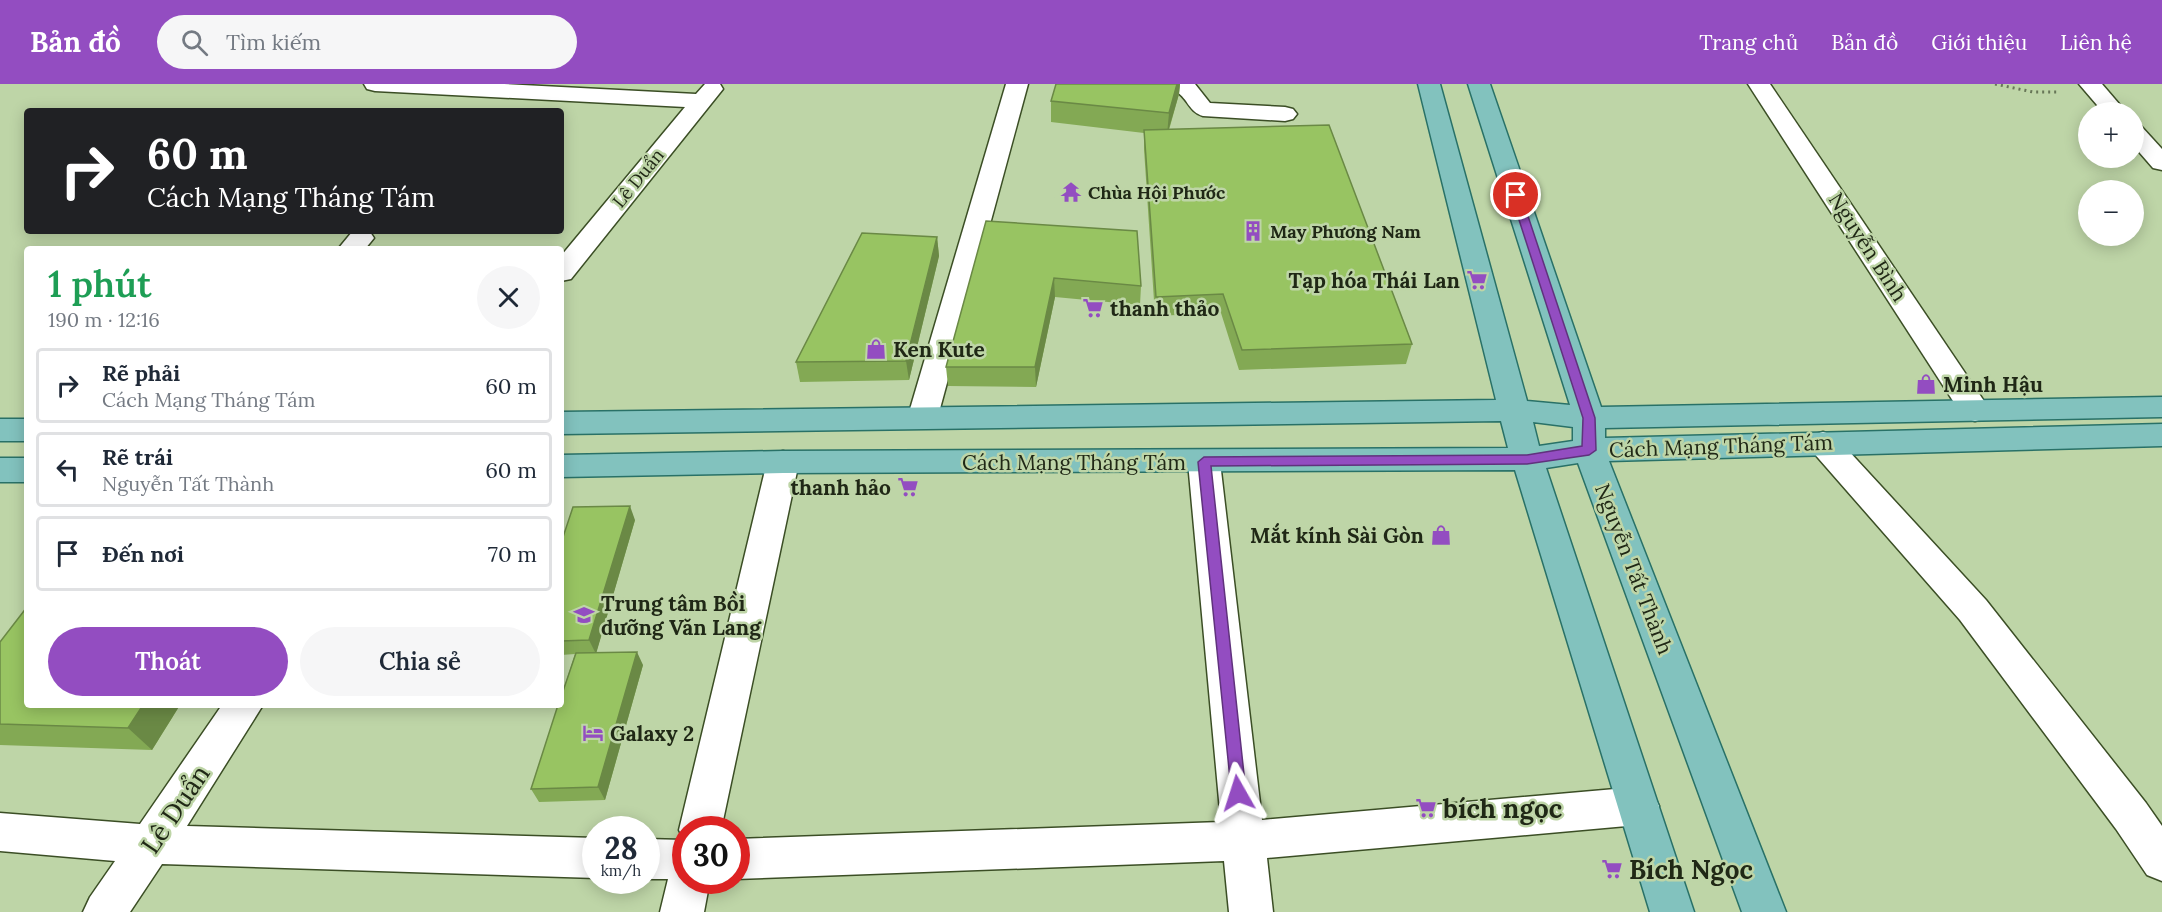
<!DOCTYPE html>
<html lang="vi">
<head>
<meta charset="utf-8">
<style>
  :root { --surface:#fff; --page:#f6f6f7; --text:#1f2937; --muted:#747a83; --line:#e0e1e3; --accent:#934dc1 }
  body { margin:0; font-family:Lora,serif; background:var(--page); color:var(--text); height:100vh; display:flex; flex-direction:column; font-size:22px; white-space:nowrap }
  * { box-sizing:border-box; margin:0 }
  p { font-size:20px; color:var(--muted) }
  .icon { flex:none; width:33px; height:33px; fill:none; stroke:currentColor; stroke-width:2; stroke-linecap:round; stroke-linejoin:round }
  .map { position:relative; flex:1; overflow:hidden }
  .panel { position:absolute; left:24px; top:162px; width:540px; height:462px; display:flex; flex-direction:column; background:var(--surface); border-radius:6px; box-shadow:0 3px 15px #0003 }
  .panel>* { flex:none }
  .top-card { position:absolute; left:24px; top:24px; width:540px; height:126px; border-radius:6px; box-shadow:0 3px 15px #0003; background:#202124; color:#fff; overflow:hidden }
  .fabs { position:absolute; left:2078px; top:18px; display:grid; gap:12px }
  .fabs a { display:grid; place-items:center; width:66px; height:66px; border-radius:50%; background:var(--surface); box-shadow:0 3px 15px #0003; font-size:30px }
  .speed { position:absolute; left:582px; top:732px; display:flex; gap:12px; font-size:30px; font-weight:700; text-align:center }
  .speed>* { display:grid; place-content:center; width:78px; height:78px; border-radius:50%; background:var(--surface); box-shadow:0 3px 15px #0003; line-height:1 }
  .speed small { font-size:15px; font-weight:400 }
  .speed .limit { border:9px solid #d22; background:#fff; color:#111 }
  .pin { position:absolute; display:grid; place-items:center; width:51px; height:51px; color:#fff; margin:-26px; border:3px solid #fff; border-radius:50%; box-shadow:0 2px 6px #0007 }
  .me { position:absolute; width:66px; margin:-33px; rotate:354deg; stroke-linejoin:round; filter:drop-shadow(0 0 4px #0008) }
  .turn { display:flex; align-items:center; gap:21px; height:126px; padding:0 24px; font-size:27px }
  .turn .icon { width:78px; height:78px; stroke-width:2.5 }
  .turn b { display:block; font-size:42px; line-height:51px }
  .round { display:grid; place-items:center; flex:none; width:63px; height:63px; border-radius:32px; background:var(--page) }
  .head { display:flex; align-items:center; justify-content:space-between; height:102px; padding:0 24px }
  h1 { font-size:36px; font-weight:600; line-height:45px; color:#1e9e55 }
  .cta { display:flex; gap:12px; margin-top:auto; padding:12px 24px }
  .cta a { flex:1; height:69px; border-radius:36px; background:var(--accent); color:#fff; font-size:24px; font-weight:600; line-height:69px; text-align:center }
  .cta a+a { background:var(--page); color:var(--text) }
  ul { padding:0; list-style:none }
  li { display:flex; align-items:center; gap:18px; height:75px; margin:0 12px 9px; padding:0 12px; border:3px solid var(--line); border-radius:6px }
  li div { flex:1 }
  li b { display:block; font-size:22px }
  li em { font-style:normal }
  header { display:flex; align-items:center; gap:36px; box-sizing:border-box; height:84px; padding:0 30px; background:var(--accent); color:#fff }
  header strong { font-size:28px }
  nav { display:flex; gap:33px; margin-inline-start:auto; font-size:21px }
  .search { width:420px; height:54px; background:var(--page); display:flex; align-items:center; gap:15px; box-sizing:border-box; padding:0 21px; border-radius:33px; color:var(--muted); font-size:22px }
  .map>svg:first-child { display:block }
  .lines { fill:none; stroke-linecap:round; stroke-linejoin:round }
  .minor-casing { stroke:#3b4e25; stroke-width:3 }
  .major-casing { stroke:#297167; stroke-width:3 }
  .path { stroke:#677657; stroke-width:3; stroke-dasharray:2 4; stroke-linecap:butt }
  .minor { fill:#fff; fill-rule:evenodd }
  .major { fill:#82c2be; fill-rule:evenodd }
  .wall { fill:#83a954 }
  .shaded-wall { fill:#6a8945 }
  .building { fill:#98c462; stroke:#6a8945; stroke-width:1.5 }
  .route { fill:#934dc1; stroke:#60327d; stroke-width:1.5 }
  .labels { text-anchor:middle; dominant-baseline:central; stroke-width:5; stroke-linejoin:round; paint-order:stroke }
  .far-street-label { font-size:18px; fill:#202816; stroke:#bed5a7 }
  .far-poi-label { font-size:18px; font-weight:bold; fill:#202816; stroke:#bed5a7; text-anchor:start }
  .street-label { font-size:21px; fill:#202816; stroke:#bed5a7 }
  .poi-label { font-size:21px; font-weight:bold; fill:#202816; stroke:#bed5a7; text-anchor:start }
  .near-poi-label { font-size:26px; font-weight:bold; fill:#202816; stroke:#bed5a7; text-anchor:start }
  .near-street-label { font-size:26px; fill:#202816; stroke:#bed5a7 }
</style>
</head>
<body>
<header>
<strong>Bản đồ</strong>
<div class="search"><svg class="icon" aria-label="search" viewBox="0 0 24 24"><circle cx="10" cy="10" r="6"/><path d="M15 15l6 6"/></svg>Tìm kiếm</div>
<nav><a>Trang chủ</a><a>Bản đồ</a><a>Giới thiệu</a><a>Liên hệ</a></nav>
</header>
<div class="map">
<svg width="2162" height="828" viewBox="0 0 2162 828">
  <rect width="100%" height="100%" fill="#bed5a7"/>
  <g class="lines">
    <!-- minor casing -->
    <g class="minor-casing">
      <g id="minor">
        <polygon points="364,0 504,0 696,10 705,0 720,0 723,5 571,195 561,197 561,172 685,23 375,7 367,5"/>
        <polygon points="1006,0 1028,0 938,332 934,339 923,343 912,339 908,332"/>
        <path d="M1164,0H1195L1210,19L1285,23L1293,25L1297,30L1293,35L1285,37L1203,32C1189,28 1188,15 1177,8C1171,5 1168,6 1164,0Z"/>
        <polygon points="1748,0 1770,0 1986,320 1990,327 1986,334 1975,337 1964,334"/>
        <polygon points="2079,0 2102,0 2126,28 2103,28"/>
        <polygon points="2133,40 2141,42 2162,65 2162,86 2153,84 2133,61"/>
        <polygon points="357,147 370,148 374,154 365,165 338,165 352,148"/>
        <polygon points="1823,348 1834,351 1986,516 2146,719 2162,742 2162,797 2147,791 2116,745 1960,536 1812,367 1807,359 1812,351"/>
        <polygon points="783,367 794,370 799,378 721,746 686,746 686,796 710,796 704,828 660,828 668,795 646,795 646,755 684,756 679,746 767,378 772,370"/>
        <polygon points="1204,367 1215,370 1220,378 1262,736 1638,703 1652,709 1659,722 1652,735 1638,741 1267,774 1273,828 1229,828 1224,777 736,795 736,755 1221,738 1188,378 1193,370"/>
        <polygon points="222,621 263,621 187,742 596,754 596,794 162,780 130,828 83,828 90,813 115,777 0,767 0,729 140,740"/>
      </g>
    </g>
    <!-- major casing -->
    <g class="major-casing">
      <g id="major">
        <path d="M1418,0H1440L1527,317L1570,321L1468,0H1490L1601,323L2162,313V333L1605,344V354L2162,340V362L1609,377L1786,828H1742L1578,379L1546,384L1694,828H1650L1515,386L783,389L561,393V371L783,367L1508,364L1501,337L561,350V328L1496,316ZM1533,338L1573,343V357L1539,362Z"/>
        <rect x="0" y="335" width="27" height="22"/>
        <rect x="0" y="374" width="27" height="24"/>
      </g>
    </g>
    <!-- path -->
    <polyline class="path" points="1995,0 2033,8 2059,8"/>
    <!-- minor -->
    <use href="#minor" class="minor"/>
    <!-- major -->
    <use href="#major" class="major"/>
  </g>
  <!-- wall -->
  <g class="wall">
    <polygon points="1056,0 1180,0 1179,10 1169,46 1412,260 1406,280 1239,286 1221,229 1155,232 1144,65 1144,49 1051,38 1051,17"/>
    <polygon points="986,137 1141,202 1140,221 1055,213 1036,303 948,302 946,283"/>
    <polygon points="937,153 939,172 909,296 800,298 796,278"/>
    <polygon points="635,436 596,569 643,581 605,716 539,718 531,705 575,570 561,571 561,459"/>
    <polygon points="0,558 180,621 152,666 0,661"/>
  </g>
  <!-- shaded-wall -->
  <g class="shaded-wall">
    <polygon points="1177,0 1180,0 1179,10 1167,51 1169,29"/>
    <polygon points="937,153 939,172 909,296 906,277"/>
    <polygon points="1054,194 1055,213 1036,303 1035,283"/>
    <polygon points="630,422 635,436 596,570 589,556"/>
    <polygon points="637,568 643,581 605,716 598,703"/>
    <polygon points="143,621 180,621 152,666 128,644"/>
  </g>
  <!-- building -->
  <g class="building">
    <polygon points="1056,0 1177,0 1169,29 1051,17"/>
    <polygon points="1329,41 1412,260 1242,266 1223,210 1156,213 1144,46"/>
    <polygon points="986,137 1137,147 1141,202 1054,194 1035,283 946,283"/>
    <polygon points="862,149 937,153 906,277 796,278"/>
    <polygon points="630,422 589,556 561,557 561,459 573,423"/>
    <polygon points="27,523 27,621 143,621 128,644 0,640 0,558"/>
    <polygon points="637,568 598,703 531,705 558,621 561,621 561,613 576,569"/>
  </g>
  <!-- route -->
  <polygon class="route" points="1516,108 1521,111 1595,334 1596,366 1589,371 1527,380 1211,382 1246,709 1244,715 1238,717 1232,715 1198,378 1204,373 1527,371 1582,362 1583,334 1511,111"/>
  <!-- icons -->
  <defs>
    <g id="temple-bare" transform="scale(1.62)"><path d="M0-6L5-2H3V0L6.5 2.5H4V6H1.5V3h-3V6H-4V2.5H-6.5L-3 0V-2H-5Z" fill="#934dc1" stroke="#bed5a7" stroke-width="2.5" paint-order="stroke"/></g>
    <g id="building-bare" transform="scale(1.62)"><path d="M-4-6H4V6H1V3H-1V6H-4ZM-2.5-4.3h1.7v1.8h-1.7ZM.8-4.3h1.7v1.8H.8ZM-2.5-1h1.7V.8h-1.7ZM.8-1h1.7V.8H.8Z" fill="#934dc1" stroke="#bed5a7" stroke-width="2.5" paint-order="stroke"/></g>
    <g id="supermarket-bare" transform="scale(1.62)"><path d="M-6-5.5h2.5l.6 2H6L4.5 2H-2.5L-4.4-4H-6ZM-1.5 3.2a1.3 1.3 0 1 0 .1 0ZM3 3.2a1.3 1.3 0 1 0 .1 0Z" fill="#934dc1" stroke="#bed5a7" stroke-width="2.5" paint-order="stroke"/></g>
    <g id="shop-bare" transform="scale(1.62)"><path d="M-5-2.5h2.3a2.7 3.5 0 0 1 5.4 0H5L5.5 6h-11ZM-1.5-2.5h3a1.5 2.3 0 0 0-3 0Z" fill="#934dc1" stroke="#bed5a7" stroke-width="2.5" paint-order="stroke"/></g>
    <g id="university-bare" transform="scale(1.62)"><path d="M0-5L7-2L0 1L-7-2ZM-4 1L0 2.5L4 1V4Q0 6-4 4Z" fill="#934dc1" stroke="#bed5a7" stroke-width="2.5" paint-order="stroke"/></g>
    <g id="hotel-bare" transform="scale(1.62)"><path d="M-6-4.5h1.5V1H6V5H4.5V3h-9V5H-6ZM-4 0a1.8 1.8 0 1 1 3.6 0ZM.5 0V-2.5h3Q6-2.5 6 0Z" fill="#934dc1" stroke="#bed5a7" stroke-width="2.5" paint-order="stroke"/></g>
  </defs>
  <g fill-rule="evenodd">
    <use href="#temple-bare" x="1071" y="108"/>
    <use href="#building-bare" x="1253" y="147"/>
    <use href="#supermarket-bare" x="1477" y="196"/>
    <use href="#supermarket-bare" x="1093" y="224"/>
    <use href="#shop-bare" x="876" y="265"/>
    <use href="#shop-bare" x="1926" y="300"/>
    <use href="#supermarket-bare" x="908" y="403"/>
    <use href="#shop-bare" x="1441" y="451"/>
    <use href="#university-bare" x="584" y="531"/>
    <use href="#hotel-bare" x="593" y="649"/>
    <use href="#supermarket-bare" x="1426" y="724"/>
    <use href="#supermarket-bare" x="1612" y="785"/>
  </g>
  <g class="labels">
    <!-- far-street labels -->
    <g class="far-street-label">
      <text transform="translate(638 94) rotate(-51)">Lê Duẩn</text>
    </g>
    <!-- far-poi labels -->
    <g class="far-poi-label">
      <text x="1088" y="108">Chùa Hội Phước</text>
      <text x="1270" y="147">May Phương Nam</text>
    </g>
    <!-- street labels -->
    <g class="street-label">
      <text transform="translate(1868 163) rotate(57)">Nguyễn Bình</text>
      <text transform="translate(1721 362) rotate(-2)">Cách Mạng Tháng Tám</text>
      <text x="1074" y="378">Cách Mạng Tháng Tám</text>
      <text transform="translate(1634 485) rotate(69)">Nguyễn Tất Thành</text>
    </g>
    <!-- poi labels -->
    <g class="poi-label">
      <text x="1460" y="196" text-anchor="end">Tạp hóa Thái Lan</text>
      <text x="1110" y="224">thanh thảo</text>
      <text x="893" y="265">Ken Kute</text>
      <text x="1943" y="300">Minh Hậu</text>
      <text x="891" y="403" text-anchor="end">thanh hảo</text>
      <text x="1424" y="451" text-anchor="end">Mắt kính Sài Gòn</text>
      <text x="601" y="519">Trung tâm Bồi<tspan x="601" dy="24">dưỡng Văn Lang</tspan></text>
      <text x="610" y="649">Galaxy 2</text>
    </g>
    <!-- near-poi labels -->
    <g class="near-poi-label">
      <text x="1443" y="724">bích ngọc</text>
      <text x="1629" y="785">Bích Ngọc</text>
    </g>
    <!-- near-street labels -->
    <g class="near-street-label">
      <text transform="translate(175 725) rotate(-56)">Lê Duẩn</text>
    </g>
  </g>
</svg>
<div class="fabs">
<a>+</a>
<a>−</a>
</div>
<div class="speed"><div>28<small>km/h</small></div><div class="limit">30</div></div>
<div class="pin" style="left:1516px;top:111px;background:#d93025"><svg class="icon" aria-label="arrive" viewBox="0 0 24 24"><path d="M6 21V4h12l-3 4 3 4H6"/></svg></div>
<svg class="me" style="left:1238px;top:709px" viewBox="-20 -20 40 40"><path d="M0-17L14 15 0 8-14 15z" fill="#934dc1" stroke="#fff" stroke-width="4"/></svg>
<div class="top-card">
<div class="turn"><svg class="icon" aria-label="right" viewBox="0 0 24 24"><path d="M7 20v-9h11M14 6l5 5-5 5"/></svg><div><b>60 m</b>Cách Mạng Tháng Tám</div></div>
</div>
<section class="panel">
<div class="head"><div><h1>1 phút</h1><p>190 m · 12:16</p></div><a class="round"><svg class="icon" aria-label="close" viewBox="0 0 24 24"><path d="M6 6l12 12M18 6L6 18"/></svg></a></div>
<ul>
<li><svg class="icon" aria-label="right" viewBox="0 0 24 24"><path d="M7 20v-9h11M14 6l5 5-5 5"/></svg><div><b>Rẽ phải</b><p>Cách Mạng Tháng Tám</p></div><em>60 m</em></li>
<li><svg class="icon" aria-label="left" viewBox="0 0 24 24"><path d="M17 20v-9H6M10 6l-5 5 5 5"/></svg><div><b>Rẽ trái</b><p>Nguyễn Tất Thành</p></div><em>60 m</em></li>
<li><svg class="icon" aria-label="arrive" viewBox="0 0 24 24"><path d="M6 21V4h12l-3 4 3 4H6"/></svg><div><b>Đến nơi</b></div><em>70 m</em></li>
</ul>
<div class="cta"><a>Thoát</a><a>Chia sẻ</a></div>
</section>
</div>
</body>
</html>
